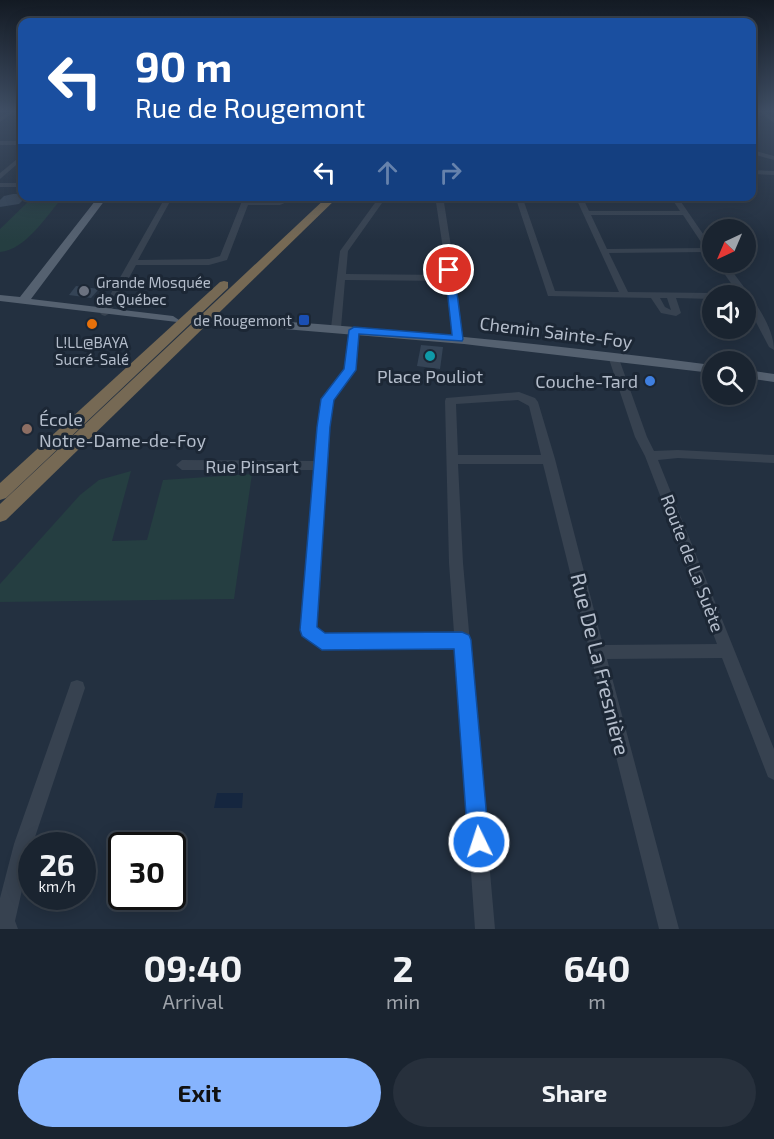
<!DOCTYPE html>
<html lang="en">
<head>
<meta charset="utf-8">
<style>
  :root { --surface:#1a2430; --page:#27303c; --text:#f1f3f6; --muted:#9fa4ab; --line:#38414c; --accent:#86b4fe }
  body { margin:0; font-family:"Exo 2",sans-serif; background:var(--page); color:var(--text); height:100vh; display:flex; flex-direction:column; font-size:22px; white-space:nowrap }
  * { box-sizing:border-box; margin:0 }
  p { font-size:20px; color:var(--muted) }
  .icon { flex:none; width:33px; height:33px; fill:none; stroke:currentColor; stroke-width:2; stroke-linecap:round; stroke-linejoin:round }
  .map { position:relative; height:929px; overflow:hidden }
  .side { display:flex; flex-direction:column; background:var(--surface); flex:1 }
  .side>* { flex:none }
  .banner { position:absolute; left:18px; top:18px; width:738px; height:183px; border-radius:12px; box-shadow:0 3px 15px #0003,0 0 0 2px var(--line); background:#1a4fa0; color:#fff; overflow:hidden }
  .needle { width:39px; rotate:224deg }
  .tools { position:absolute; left:702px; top:219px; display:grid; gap:12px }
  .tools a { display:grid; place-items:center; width:54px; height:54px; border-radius:50%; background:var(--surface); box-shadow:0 3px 15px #0003,0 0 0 2px var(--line); font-size:30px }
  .speed { position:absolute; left:18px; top:832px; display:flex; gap:12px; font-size:30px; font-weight:700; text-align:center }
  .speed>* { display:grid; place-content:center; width:78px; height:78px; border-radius:50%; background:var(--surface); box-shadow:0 3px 15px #0003,0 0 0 2px var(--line); line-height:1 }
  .speed small { font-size:15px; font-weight:400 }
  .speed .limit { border:3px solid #111; border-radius:9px; background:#fff; color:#111 }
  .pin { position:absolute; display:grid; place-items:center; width:51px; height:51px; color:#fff; margin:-26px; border:3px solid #fff; border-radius:50%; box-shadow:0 2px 6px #0007 }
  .me { position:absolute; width:66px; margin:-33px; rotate:356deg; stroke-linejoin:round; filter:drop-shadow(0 0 4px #0008) }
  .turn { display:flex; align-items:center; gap:21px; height:126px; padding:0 18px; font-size:27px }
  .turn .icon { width:78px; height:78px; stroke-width:2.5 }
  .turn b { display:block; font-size:42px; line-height:51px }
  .lanes { display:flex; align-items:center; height:57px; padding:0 18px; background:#0003; justify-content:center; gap:30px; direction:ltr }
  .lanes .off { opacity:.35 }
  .eta { display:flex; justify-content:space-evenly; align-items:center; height:102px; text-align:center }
  .eta b { font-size:36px; font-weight:700; line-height:42px }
  .action { display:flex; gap:12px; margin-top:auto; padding:12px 18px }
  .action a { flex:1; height:69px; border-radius:36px; background:var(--accent); color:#111; font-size:24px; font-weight:700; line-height:69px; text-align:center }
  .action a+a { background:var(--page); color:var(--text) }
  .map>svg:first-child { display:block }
  .green { fill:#253e41 }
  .water { fill:#15263f }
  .building { fill:#354456 }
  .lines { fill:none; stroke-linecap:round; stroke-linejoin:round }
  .minor { fill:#374250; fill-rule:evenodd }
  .major { fill:#556170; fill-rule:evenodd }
  .highway { fill:#766954; fill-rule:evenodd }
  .route { fill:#1a73e8; stroke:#114b97; stroke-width:1.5 }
  .worship-dot { fill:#6b7280; stroke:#1c2735; stroke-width:2 }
  .transit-dot { fill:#1a4fb4; stroke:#1c2735; stroke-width:2 }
  .food-dot { fill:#e8710a; stroke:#1c2735; stroke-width:2 }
  .culture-dot { fill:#0f9aa8; stroke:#1c2735; stroke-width:2 }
  .shop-dot { fill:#3f7fe0; stroke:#1c2735; stroke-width:2 }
  .education-dot { fill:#8d6e63; stroke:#1c2735; stroke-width:2 }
  .labels { text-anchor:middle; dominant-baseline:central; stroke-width:6; stroke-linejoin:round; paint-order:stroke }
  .far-poi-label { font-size:15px; fill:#b4bdcb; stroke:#1c2735; text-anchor:start }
  .street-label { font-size:18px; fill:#b4bdcb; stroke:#1c2735 }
  .poi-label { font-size:18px; fill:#b4bdcb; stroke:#1c2735 }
  .near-street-label { font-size:21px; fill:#b4bdcb; stroke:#1c2735 }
</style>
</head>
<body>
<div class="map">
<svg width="774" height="929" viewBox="0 0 774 929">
  <rect width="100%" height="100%" fill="#233040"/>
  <!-- green -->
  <g class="green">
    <path d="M33,197H63C47,215 26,250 0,252V229Z"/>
    <polygon points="131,471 112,541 147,540 163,480 252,474 234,599 0,602 0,584 80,495 99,480"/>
  </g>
  <!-- water -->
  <polygon class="water" points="217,793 243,793 242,808 214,808"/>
  <!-- building -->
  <g class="building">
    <polygon points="13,194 22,194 22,201 19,204 0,207 0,200 4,196"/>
    <polygon points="76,286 99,289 91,298 69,295"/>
    <polygon points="421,345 443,347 440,369 417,366"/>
  </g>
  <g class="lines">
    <!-- minor -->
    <g class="minor">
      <polygon points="9,111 15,111 0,122 0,117"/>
      <polygon points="758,111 764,111 774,118 774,123"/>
      <rect x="0" y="141" width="22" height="4"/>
      <polygon points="752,150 774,156 774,160 752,154"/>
      <polygon points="22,155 22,160 0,179 0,173"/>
      <polygon points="752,170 774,171 774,175 752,174"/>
      <rect x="0" y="183" width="22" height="4"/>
      <polygon points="166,196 173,196 138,260 209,259 220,256 244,196 251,196 250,201 279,201 290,196 300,196 280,205 248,205 227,260 209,265 136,265 110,313 105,316 102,315 100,313"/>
      <polygon points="380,196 387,196 348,251 346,274 447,275 435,196 443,196 456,278 463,339 461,341 458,342 453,339 448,281 345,280 341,328 336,331 331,328 340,251"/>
      <path d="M515,196H522L555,291L619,292L575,196H582L589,211H680L670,196H677L712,247V254L708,252L609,253L628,292L712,293L716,296H712V299L676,298L681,313L676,316L661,313L651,298L548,296ZM591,215H683L705,248L607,249ZM660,298H667L671,310L665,307Z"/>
      <path d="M716,262H725C742,285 774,321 774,350L769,347L746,303V296H740Z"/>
      <path d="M354,327L359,330L355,370L332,400L329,427L316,627L325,634L454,633L449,563L445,401L446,398L519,392L535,398L538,402L555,459L603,645L717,644L645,456L635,437L608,356L609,354H617L618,356L647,437L654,451L678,450L774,455V463L678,458L658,460L774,749V780L768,777L722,658L607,659L679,929H659L543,464H458L463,563L495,929H475L455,647L322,648C314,645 304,638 301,630L314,470H182L176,465L182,460L314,461L322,399L345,369L349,330ZM518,400L529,406L541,455H458L456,404Z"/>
      <polygon points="77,680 83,682 85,688 32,846 15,921 18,929 0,929 0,898 14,844 69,688 71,682"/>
    </g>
    <!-- major -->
    <g class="major">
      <polygon points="99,196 108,196 31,299 173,316 179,320 177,322 0,301 0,295 20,297"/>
      <path d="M215,317C381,327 547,344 712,365V373L464,344L211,323V319Z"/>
      <polygon points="746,370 774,374 774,382 746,378"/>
    </g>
    <!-- highway -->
    <g class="highway">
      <polygon points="328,196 339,196 6,520 0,522 0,504"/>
      <polygon points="224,281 228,282 228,288 6,498 0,500 0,483 220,282"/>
    </g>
  </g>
  <!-- sky -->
  <linearGradient id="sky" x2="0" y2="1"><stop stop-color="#131a23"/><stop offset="0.46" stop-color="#3f4e64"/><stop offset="1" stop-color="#3f4e64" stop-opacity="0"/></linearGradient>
  <rect width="774" height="241" fill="url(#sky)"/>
  <!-- route -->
  <polygon class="route" points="449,267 454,270 463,339 462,341 359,334 356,370 334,400 330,427 317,627 325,633 462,632 469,635 471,640 489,842 486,850 479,853 471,850 468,842 454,649 322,650 302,636 300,630 317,427 321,399 344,369 349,330 354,327 452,335 445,270"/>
  <!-- markers -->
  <circle class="worship-dot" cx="84" cy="291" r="6"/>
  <rect class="transit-dot" x="298" y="314" width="12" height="12" rx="3"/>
  <circle class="food-dot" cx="92" cy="324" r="6"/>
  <circle class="culture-dot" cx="430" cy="356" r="6"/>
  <circle class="shop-dot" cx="650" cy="381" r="6"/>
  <circle class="education-dot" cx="27" cy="429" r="6"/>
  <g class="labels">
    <!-- far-poi labels -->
    <g class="far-poi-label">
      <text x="96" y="282">Grande Mosquée<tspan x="96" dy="17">de Québec</tspan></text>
      <text x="292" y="320" text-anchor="end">de Rougemont</text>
      <text x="92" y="342" text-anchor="middle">L!LL@BAYA<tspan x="92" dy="17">Sucré-Salé</tspan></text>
    </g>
    <!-- street labels -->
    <g class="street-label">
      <text transform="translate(556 332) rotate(7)">Chemin Sainte-Foy</text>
      <text x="252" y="466">Rue Pinsart</text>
      <text transform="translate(693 563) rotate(69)">Route de La Suète</text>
    </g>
    <!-- poi labels -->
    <g class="poi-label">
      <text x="430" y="376">Place Pouliot</text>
      <text x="638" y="381" text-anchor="end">Couche-Tard</text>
      <text x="39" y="419" text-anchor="start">École<tspan x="39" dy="21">Notre-Dame-de-Foy</tspan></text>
    </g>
    <!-- near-street labels -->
    <g class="near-street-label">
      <text transform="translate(601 664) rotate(76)">Rue De La Fresnière</text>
    </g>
  </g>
</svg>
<div class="tools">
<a><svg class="needle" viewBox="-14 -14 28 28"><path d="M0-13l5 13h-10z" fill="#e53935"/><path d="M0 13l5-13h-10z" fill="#9fa4ab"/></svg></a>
<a><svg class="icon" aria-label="sound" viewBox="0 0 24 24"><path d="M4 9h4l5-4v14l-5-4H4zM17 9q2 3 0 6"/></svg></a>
<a><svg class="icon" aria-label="search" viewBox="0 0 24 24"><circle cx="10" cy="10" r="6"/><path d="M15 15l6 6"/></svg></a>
</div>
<div class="speed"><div>26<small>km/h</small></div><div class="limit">30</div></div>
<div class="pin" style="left:449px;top:270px;background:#d93025"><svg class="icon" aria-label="arrive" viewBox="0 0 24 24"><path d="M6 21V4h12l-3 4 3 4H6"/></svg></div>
<svg class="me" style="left:479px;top:842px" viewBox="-20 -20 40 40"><circle r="17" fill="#1a73e8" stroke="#fff" stroke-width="3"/><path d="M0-11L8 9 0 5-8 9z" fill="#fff"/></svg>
<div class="banner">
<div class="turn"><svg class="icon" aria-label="left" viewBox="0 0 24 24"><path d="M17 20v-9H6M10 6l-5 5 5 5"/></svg><div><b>90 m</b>Rue de Rougemont</div></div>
<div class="lanes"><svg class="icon" aria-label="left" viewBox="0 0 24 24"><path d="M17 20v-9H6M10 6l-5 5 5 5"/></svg><svg class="icon off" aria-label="ahead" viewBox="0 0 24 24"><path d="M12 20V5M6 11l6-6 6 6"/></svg><svg class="icon off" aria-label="right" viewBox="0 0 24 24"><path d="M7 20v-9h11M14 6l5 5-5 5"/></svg></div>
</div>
</div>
<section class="side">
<div class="eta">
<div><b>09:40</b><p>Arrival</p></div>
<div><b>2</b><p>min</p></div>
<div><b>640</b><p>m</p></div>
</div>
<div class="action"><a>Exit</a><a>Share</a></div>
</section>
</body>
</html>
